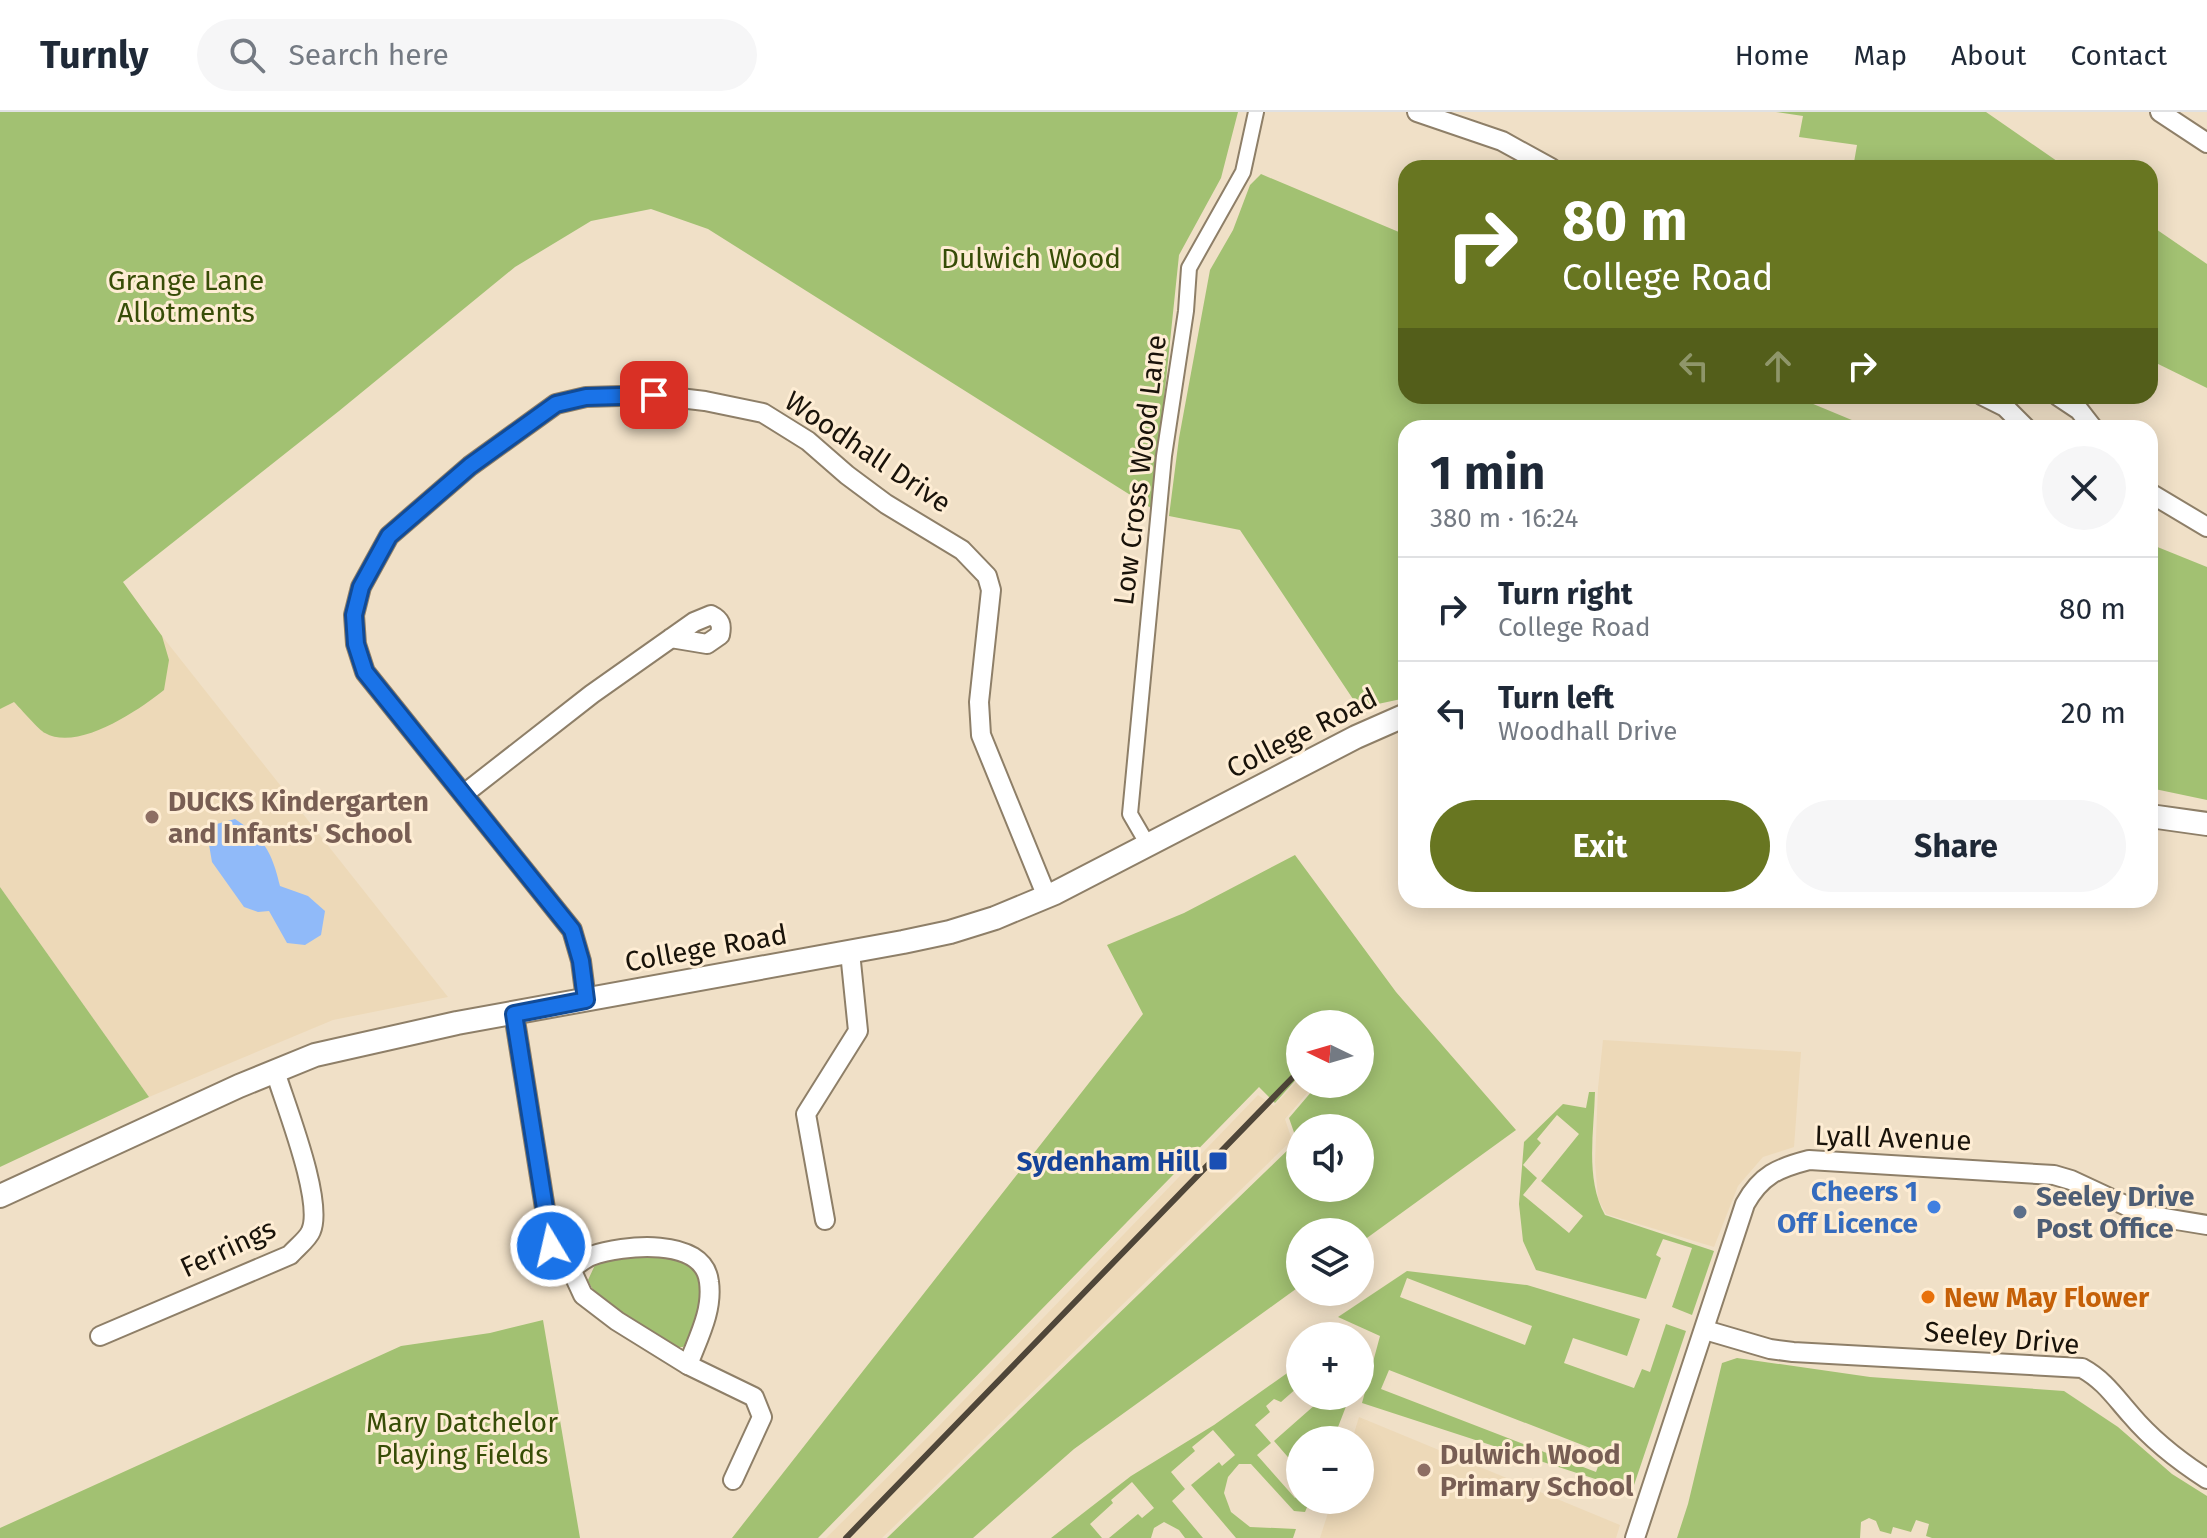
<!DOCTYPE html>
<html lang="en">
<head>
<meta charset="utf-8">
<style>
  :root { --surface:#fff; --page:#f6f6f7; --text:#1f2937; --muted:#747a83; --line:#e0e1e3; --accent:#687621 }
  body { margin:0; font-family:"Fira Sans",sans-serif; background:var(--page); color:var(--text); height:100vh; display:flex; flex-direction:column; font-size:30px; white-space:nowrap }
  * { box-sizing:border-box; margin:0 }
  p { font-size:26px; color:var(--muted) }
  .icon { flex:none; width:44px; height:44px; fill:none; stroke:currentColor; stroke-width:2; stroke-linecap:round; stroke-linejoin:round }
  .map { position:relative; flex:1; overflow:hidden }
  .drawer { position:absolute; left:1398px; top:308px; width:760px; height:488px; display:flex; flex-direction:column; background:var(--surface); border-radius:24px; box-shadow:0 4px 20px #0003 }
  .drawer>* { flex:none }
  .banner { position:absolute; left:1398px; top:48px; width:760px; height:244px; border-radius:24px; box-shadow:0 4px 20px #0003; background:#687621; color:#fff; overflow:hidden }
  .needle { width:52px; rotate:275deg }
  .fabs { position:absolute; left:1286px; top:898px; display:grid; gap:16px }
  .fabs a { display:grid; place-items:center; width:88px; height:88px; border-radius:50%; background:var(--surface); box-shadow:0 4px 20px #0003; font-size:40px }
  .pin { position:absolute; display:grid; place-items:center; width:68px; height:68px; color:#fff; margin:-34px; border-radius:16px; box-shadow:0 4px 12px #0006 }
  .me { position:absolute; width:88px; margin:-44px; rotate:351deg; stroke-linejoin:round; filter:drop-shadow(0 0 6px #0008) }
  .turn { display:flex; align-items:center; gap:28px; height:168px; padding:0 32px; font-size:36px }
  .turn .icon { width:104px; height:104px; stroke-width:2.5 }
  .turn b { display:block; font-size:56px; line-height:68px }
  .lanes { display:flex; align-items:center; height:76px; padding:0 32px; background:#0003; justify-content:center; gap:40px; direction:ltr }
  .lanes .off { opacity:.35 }
  .round { display:grid; place-items:center; flex:none; width:84px; height:84px; border-radius:42px; background:var(--page) }
  .headline { display:flex; align-items:center; justify-content:space-between; height:136px; padding:0 32px }
  h1 { font-size:48px; font-weight:700; line-height:60px }
  .action { display:flex; gap:16px; margin-top:auto; padding:16px 32px }
  .action a { flex:1; height:92px; border-radius:48px; background:var(--accent); color:#fff; font-size:32px; font-weight:700; line-height:92px; text-align:center }
  .action a+a { background:var(--page); color:var(--text) }
  ul { padding:0; list-style:none }
  li { display:flex; align-items:center; gap:24px; height:104px; padding:0 32px; border-top:2px solid var(--line) }
  li div { flex:1 }
  li b { display:block; font-size:30px }
  li em { font-style:normal }
  header { display:flex; align-items:center; gap:48px; box-sizing:border-box; height:112px; padding:0 40px; background:var(--surface); border-bottom:2px solid var(--line) }
  header strong { font-size:38px }
  nav { display:flex; gap:44px; margin-inline-start:auto; font-size:28px }
  .search { width:560px; height:72px; background:var(--page); display:flex; align-items:center; gap:20px; box-sizing:border-box; padding:0 28px; border-radius:44px; color:var(--muted); font-size:30px }
  .map>svg:first-child { display:block }
  .built { fill:#edd9b8 }
  .green { fill:#a2c172; fill-rule:evenodd }
  .water { fill:#90baf9 }
  .lines { fill:none; stroke-linecap:round; stroke-linejoin:round }
  .pedestrian-casing { stroke:#8e7f68; stroke-width:18 }
  .minor-casing { stroke:#8e7f68; stroke-width:22 }
  .tertiary-casing { stroke:#8e7f68; stroke-width:26 }
  .pedestrian { stroke:#fff; stroke-width:14 }
  .minor { stroke:#fff; stroke-width:18 }
  .tertiary { stroke:#fff; stroke-width:22 }
  .rail { stroke:#4f4639; stroke-width:6 }
  .route-casing { stroke:#114b97; stroke-width:20 }
  .route { stroke:#1a73e8; stroke-width:14 }
  .education-dot { fill:#8d6e63; stroke:#feedd4; stroke-width:3 }
  .transit-dot { fill:#1a4fb4; stroke:#feedd4; stroke-width:3 }
  .shop-dot { fill:#3f7fe0; stroke:#feedd4; stroke-width:3 }
  .service-dot { fill:#5c6f8a; stroke:#feedd4; stroke-width:3 }
  .food-dot { fill:#e8710a; stroke:#feedd4; stroke-width:3 }
  .labels { text-anchor:middle; dominant-baseline:central; stroke-width:6; stroke-linejoin:round; paint-order:stroke }
  .park-label { font-size:28px; fill:#374d07; stroke:#feedd4 }
  .street-label { font-size:28px; fill:#19130a; stroke:#feedd4 }
  .education-label { font-size:28px; font-weight:bold; fill:#785e54; stroke:#feedd4; text-anchor:start }
  .transit-label { font-size:28px; font-weight:bold; fill:#164399; stroke:#feedd4; text-anchor:end }
  .shop-label { font-size:28px; font-weight:bold; fill:#366cbe; stroke:#feedd4; text-anchor:end }
  .service-label { font-size:28px; font-weight:bold; fill:#4e5e75; stroke:#feedd4; text-anchor:start }
  .food-label { font-size:28px; font-weight:bold; fill:#c56008; stroke:#feedd4; text-anchor:start }
</style>
</head>
<body>
<header>
<strong>Turnly</strong>
<div class="search"><svg class="icon" aria-label="search" viewBox="0 0 24 24"><circle cx="10" cy="10" r="6"/><path d="M15 15l6 6"/></svg>Search here</div>
<nav><a>Home</a><a>Map</a><a>About</a><a>Contact</a></nav>
</header>
<div class="map">
<svg width="2207" height="1426" viewBox="0 0 2207 1426">
  <rect width="100%" height="100%" fill="#f0e0c7"/>
  <!-- built -->
  <g class="built">
    <polygon points="122,470 162,524 448,885 333,908 149,985 0,775 0,585"/>
    <polygon points="1603,928 1801,940 1794,1035 1763,1045 1738,1074 1714,1135 1606,1102 1598,1087 1595,1050 1598,976"/>
    <polygon points="1300,966 1300,972 1315,972 1285,1007 1292,1028 882,1426 826,1426 937,1316 1258,983 1274,994"/>
    <polygon points="1359,1305 1620,1413 1616,1426 1320,1426 1332,1388 1360,1388 1360,1328 1352,1328"/>
  </g>
  <!-- green -->
  <g class="green">
    <path d="M0,0H1238L1221,66L1179,143L1160,326L1164,344L1151,396L708,117L651,97L591,109L515,155L339,299L123,470L162,524L169,548L164,578C139,598 78,640 45,621C40,619 20,596 14,590L0,597Z"/>
    <polygon points="1776,0 1986,0 2067,56 1853,56 1857,33 1799,25 1803,4"/>
    <polygon points="1261,62 1406,123 1406,284 1794,284 1871,316 1406,316 1406,586 1359,596 1240,418 1169,404 1179,326 1210,158 1233,118 1250,73"/>
    <polygon points="2150,113 2207,152 2207,276 2150,248"/>
    <polygon points="2150,432 2207,455 2207,688 2150,676"/>
    <path d="M1295,743L1396,880L1516,1018L1360,1131V1120H1300V1174L1074,1337L973,1426H887L1297,1029L1289,1006L1318,972H1360V912H1300V963L1275,991L1259,975L818,1426H732L1143,902L1107,833L1184,801ZM1300,1016H1360V1076H1300Z"/>
    <polygon points="0,775 149,985 0,1055"/>
    <path d="M1589,980H1595C1594,1020 1585,1067 1605,1103L1714,1139L1692,1203L1672,1195L1692,1136L1663,1127L1656,1143L1661,1146L1646,1187L1536,1158L1523,1129L1519,1092L1524,1030L1563,992L1586,996ZM1557,1003L1579,1022L1541,1069L1583,1104L1569,1121L1523,1083L1537,1066L1523,1053L1541,1031L1537,1027Z"/>
    <path d="M663,1144L686,1149L697,1158C701,1180 702,1219 683,1235H677C649,1220 600,1199 588,1168L595,1153L613,1145Z"/>
    <path d="M1407,1159L1527,1173L1640,1207L1627,1244L1573,1226L1564,1251L1634,1276L1642,1257L1650,1260L1666,1212L1686,1219L1632,1379L1362,1291L1380,1224L1338,1205ZM1407,1166L1532,1214L1525,1233L1400,1185ZM1389,1258L1603,1341L1596,1360L1381,1277Z"/>
    <polygon points="543,1208 580,1426 0,1426 0,1416 401,1234 490,1221"/>
    <polygon points="1737,1246 1870,1265 2064,1279 2118,1315 2172,1362 2207,1384 2207,1426 1932,1426 1926,1424 1929,1412 1916,1408 1911,1420 1893,1415 1891,1422 1880,1419 1876,1409 1869,1406 1861,1410 1860,1426 1677,1426 1688,1392 1722,1251"/>
    <polygon points="1300,1252 1298,1275 1281,1290 1274,1287 1266,1294 1270,1300 1255,1313 1271,1331 1257,1343 1295,1386 1300,1382 1300,1388 1310,1388 1305,1400 1294,1399 1251,1352 1239,1352 1228,1365 1224,1381 1231,1400 1250,1415 1296,1417 1293,1426 1236,1426 1191,1373 1219,1350 1222,1354 1235,1343 1213,1318 1192,1335 1195,1339 1171,1360 1185,1377 1172,1389 1203,1426 1185,1426 1179,1418 1164,1410 1154,1416 1151,1426 1109,1426 1138,1402 1142,1406 1154,1396 1132,1370 1111,1388 1113,1391 1090,1412 1102,1426 1051,1426 1131,1364 1214,1313"/>
    <polygon points="1319,1284 1350,1284 1333,1328 1300,1328 1300,1359 1274,1329 1316,1292 1313,1289"/>
  </g>
  <!-- water -->
  <path class="water" d="M235,707C264,726 272,740 280,774L308,784L325,799L321,823L305,833L287,831L269,799L258,800L244,795L212,750L208,727L213,713Z"/>
  <g class="lines">
    <!-- pedestrian casing -->
    <g class="pedestrian-casing">
      <polyline id="pedestrian" points="1148,733 1130,702 1164,344 1186,199 1189,156 1243,60 1256,0"/>
    </g>
    <!-- minor casing -->
    <g class="minor-casing">
      <g id="minor">
        <polyline points="1417,0 1502,29 1551,56"/>
        <polyline points="2160,0 2207,31"/>
        <polyline points="1983,284 2005,295 2026,316"/>
        <polyline points="2058,284 2079,298 2093,316"/>
        <polyline points="2150,381 2207,415"/>
        <path d="M464,682L592,582L694,510L711,503C721,508 722,513 720,523L707,532L671,526"/>
        <polyline points="586,888 581,849 572,818 365,560 356,532 354,503 361,475 389,424 470,354 556,292 586,285 654,283 705,289 763,301 808,329 847,363 886,392 962,438 987,464 991,478 979,590 981,623 1047,785"/>
        <polyline points="514,902 551,1134 571,1157 583,1183 617,1209 688,1253 754,1285 762,1305 733,1368"/>
        <polyline points="825,1108 806,1002 858,919 850,840"/>
        <path d="M571,1157C577,1153 584,1147 591,1144C622,1133 704,1124 709,1170C713,1199 698,1226 688,1253"/>
        <path d="M1705,1218L1770,1237L1793,1240L2082,1256C2104,1268 2115,1285 2131,1303C2153,1329 2179,1349 2207,1367"/>
        <path d="M100,1224L290,1143C296,1136 308,1127 311,1119C324,1089 285,992 275,959"/>
        <path d="M1635,1426L1745,1092C1761,1063 1778,1056 1809,1048L2054,1063L2071,1068L2146,1103L2207,1113"/>
      </g>
    </g>
    <!-- tertiary casing -->
    <g class="tertiary-casing">
      <g id="tertiary">
        <polyline points="2150,704 2207,712"/>
        <polyline points="0,1084 239,974 315,943 457,911 903,830 950,820 995,806 1055,781 1356,625 1406,603"/>
      </g>
    </g>
    <!-- pedestrian -->
    <use href="#pedestrian" class="pedestrian"/>
    <!-- minor -->
    <use href="#minor" class="minor"/>
    <!-- tertiary -->
    <use href="#tertiary" class="tertiary"/>
    <!-- rail -->
    <polyline class="rail" points="846,1426 1300,958"/>
  </g>
  <g class="lines">
    <!-- route casing -->
    <g class="route-casing">
      <polyline id="route" points="551,1134 514,902 586,888 581,849 572,818 365,560 356,532 354,503 361,475 389,424 470,354 556,292 586,285 654,283"/>
    </g>
    <!-- route -->
    <use href="#route" class="route"/>
  </g>
  <!-- markers -->
  <g class="education-dot">
    <circle cx="152" cy="705" r="8"/>
    <circle cx="1424" cy="1358" r="8"/>
  </g>
  <rect class="transit-dot" x="1208" y="1039" width="20" height="20" rx="4"/>
  <circle class="shop-dot" cx="1934" cy="1095" r="8"/>
  <circle class="service-dot" cx="2020" cy="1100" r="8"/>
  <circle class="food-dot" cx="1928" cy="1185" r="8"/>
  <g class="labels">
    <!-- park labels -->
    <g class="park-label">
      <text x="1031" y="146">Dulwich Wood</text>
      <text x="186" y="168">Grange Lane<tspan x="186" dy="32">Allotments</tspan></text>
      <text x="462" y="1310">Mary Datchelor<tspan x="462" dy="32">Playing Fields</tspan></text>
    </g>
    <!-- street labels -->
    <g class="street-label">
      <text transform="translate(868 340) rotate(34)">Woodhall Drive</text>
      <text transform="translate(1140 358) rotate(-83)">Low Cross Wood Lane</text>
      <text transform="translate(1302 621) rotate(-27)">College Road</text>
      <text transform="translate(706 836) rotate(-10)">College Road</text>
      <text transform="translate(1893 1026) rotate(2)">Lyall Avenue</text>
      <text transform="translate(228 1136) rotate(-25)">Ferrings</text>
      <text transform="translate(2002 1226) rotate(5)">Seeley Drive</text>
    </g>
    <!-- education labels -->
    <g class="education-label">
      <text x="168" y="689">DUCKS Kindergarten<tspan x="168" dy="32">and Infants' School</tspan></text>
      <text x="1440" y="1342">Dulwich Wood<tspan x="1440" dy="32">Primary School</tspan></text>
    </g>
    <!-- transit labels -->
    <g class="transit-label">
      <text x="1200" y="1049">Sydenham Hill</text>
    </g>
    <!-- shop labels -->
    <g class="shop-label">
      <text x="1918" y="1079">Cheers 1<tspan x="1918" dy="32">Off Licence</tspan></text>
    </g>
    <!-- service labels -->
    <g class="service-label">
      <text x="2036" y="1084">Seeley Drive<tspan x="2036" dy="32">Post Office</tspan></text>
    </g>
    <!-- food labels -->
    <g class="food-label">
      <text x="1944" y="1185">New May Flower</text>
    </g>
  </g>
</svg>
<div class="fabs">
<a><svg class="needle" viewBox="-14 -14 28 28"><path d="M0-13l5 13h-10z" fill="#e53935"/><path d="M0 13l5-13h-10z" fill="#747a83"/></svg></a>
<a><svg class="icon" aria-label="sound" viewBox="0 0 24 24"><path d="M4 9h4l5-4v14l-5-4H4zM17 9q2 3 0 6"/></svg></a>
<a><svg class="icon" aria-label="layers" viewBox="0 0 24 24"><path d="M12 4l9 5-9 5-9-5zM3 14l9 5 9-5"/></svg></a>
<a>+</a>
<a>−</a>
</div>
<div class="pin" style="left:654px;top:283px;background:#d93025"><svg class="icon" aria-label="arrive" viewBox="0 0 24 24"><path d="M6 21V4h12l-3 4 3 4H6"/></svg></div>
<svg class="me" style="left:551px;top:1134px" viewBox="-20 -20 40 40"><circle r="17" fill="#1a73e8" stroke="#fff" stroke-width="3"/><path d="M0-11L8 9 0 5-8 9z" fill="#fff"/></svg>
<div class="banner">
<div class="turn"><svg class="icon" aria-label="right" viewBox="0 0 24 24"><path d="M7 20v-9h11M14 6l5 5-5 5"/></svg><div><b>80 m</b>College Road</div></div>
<div class="lanes"><svg class="icon off" aria-label="left" viewBox="0 0 24 24"><path d="M17 20v-9H6M10 6l-5 5 5 5"/></svg><svg class="icon off" aria-label="ahead" viewBox="0 0 24 24"><path d="M12 20V5M6 11l6-6 6 6"/></svg><svg class="icon" aria-label="right" viewBox="0 0 24 24"><path d="M7 20v-9h11M14 6l5 5-5 5"/></svg></div>
</div>
<section class="drawer">
<div class="headline"><div><h1>1 min</h1><p>380 m · 16:24</p></div><a class="round"><svg class="icon" aria-label="close" viewBox="0 0 24 24"><path d="M6 6l12 12M18 6L6 18"/></svg></a></div>
<ul>
<li><svg class="icon" aria-label="right" viewBox="0 0 24 24"><path d="M7 20v-9h11M14 6l5 5-5 5"/></svg><div><b>Turn right</b><p>College Road</p></div><em>80 m</em></li>
<li><svg class="icon" aria-label="left" viewBox="0 0 24 24"><path d="M17 20v-9H6M10 6l-5 5 5 5"/></svg><div><b>Turn left</b><p>Woodhall Drive</p></div><em>20 m</em></li>
</ul>
<div class="action"><a>Exit</a><a>Share</a></div>
</section>
</div>
</body>
</html>
